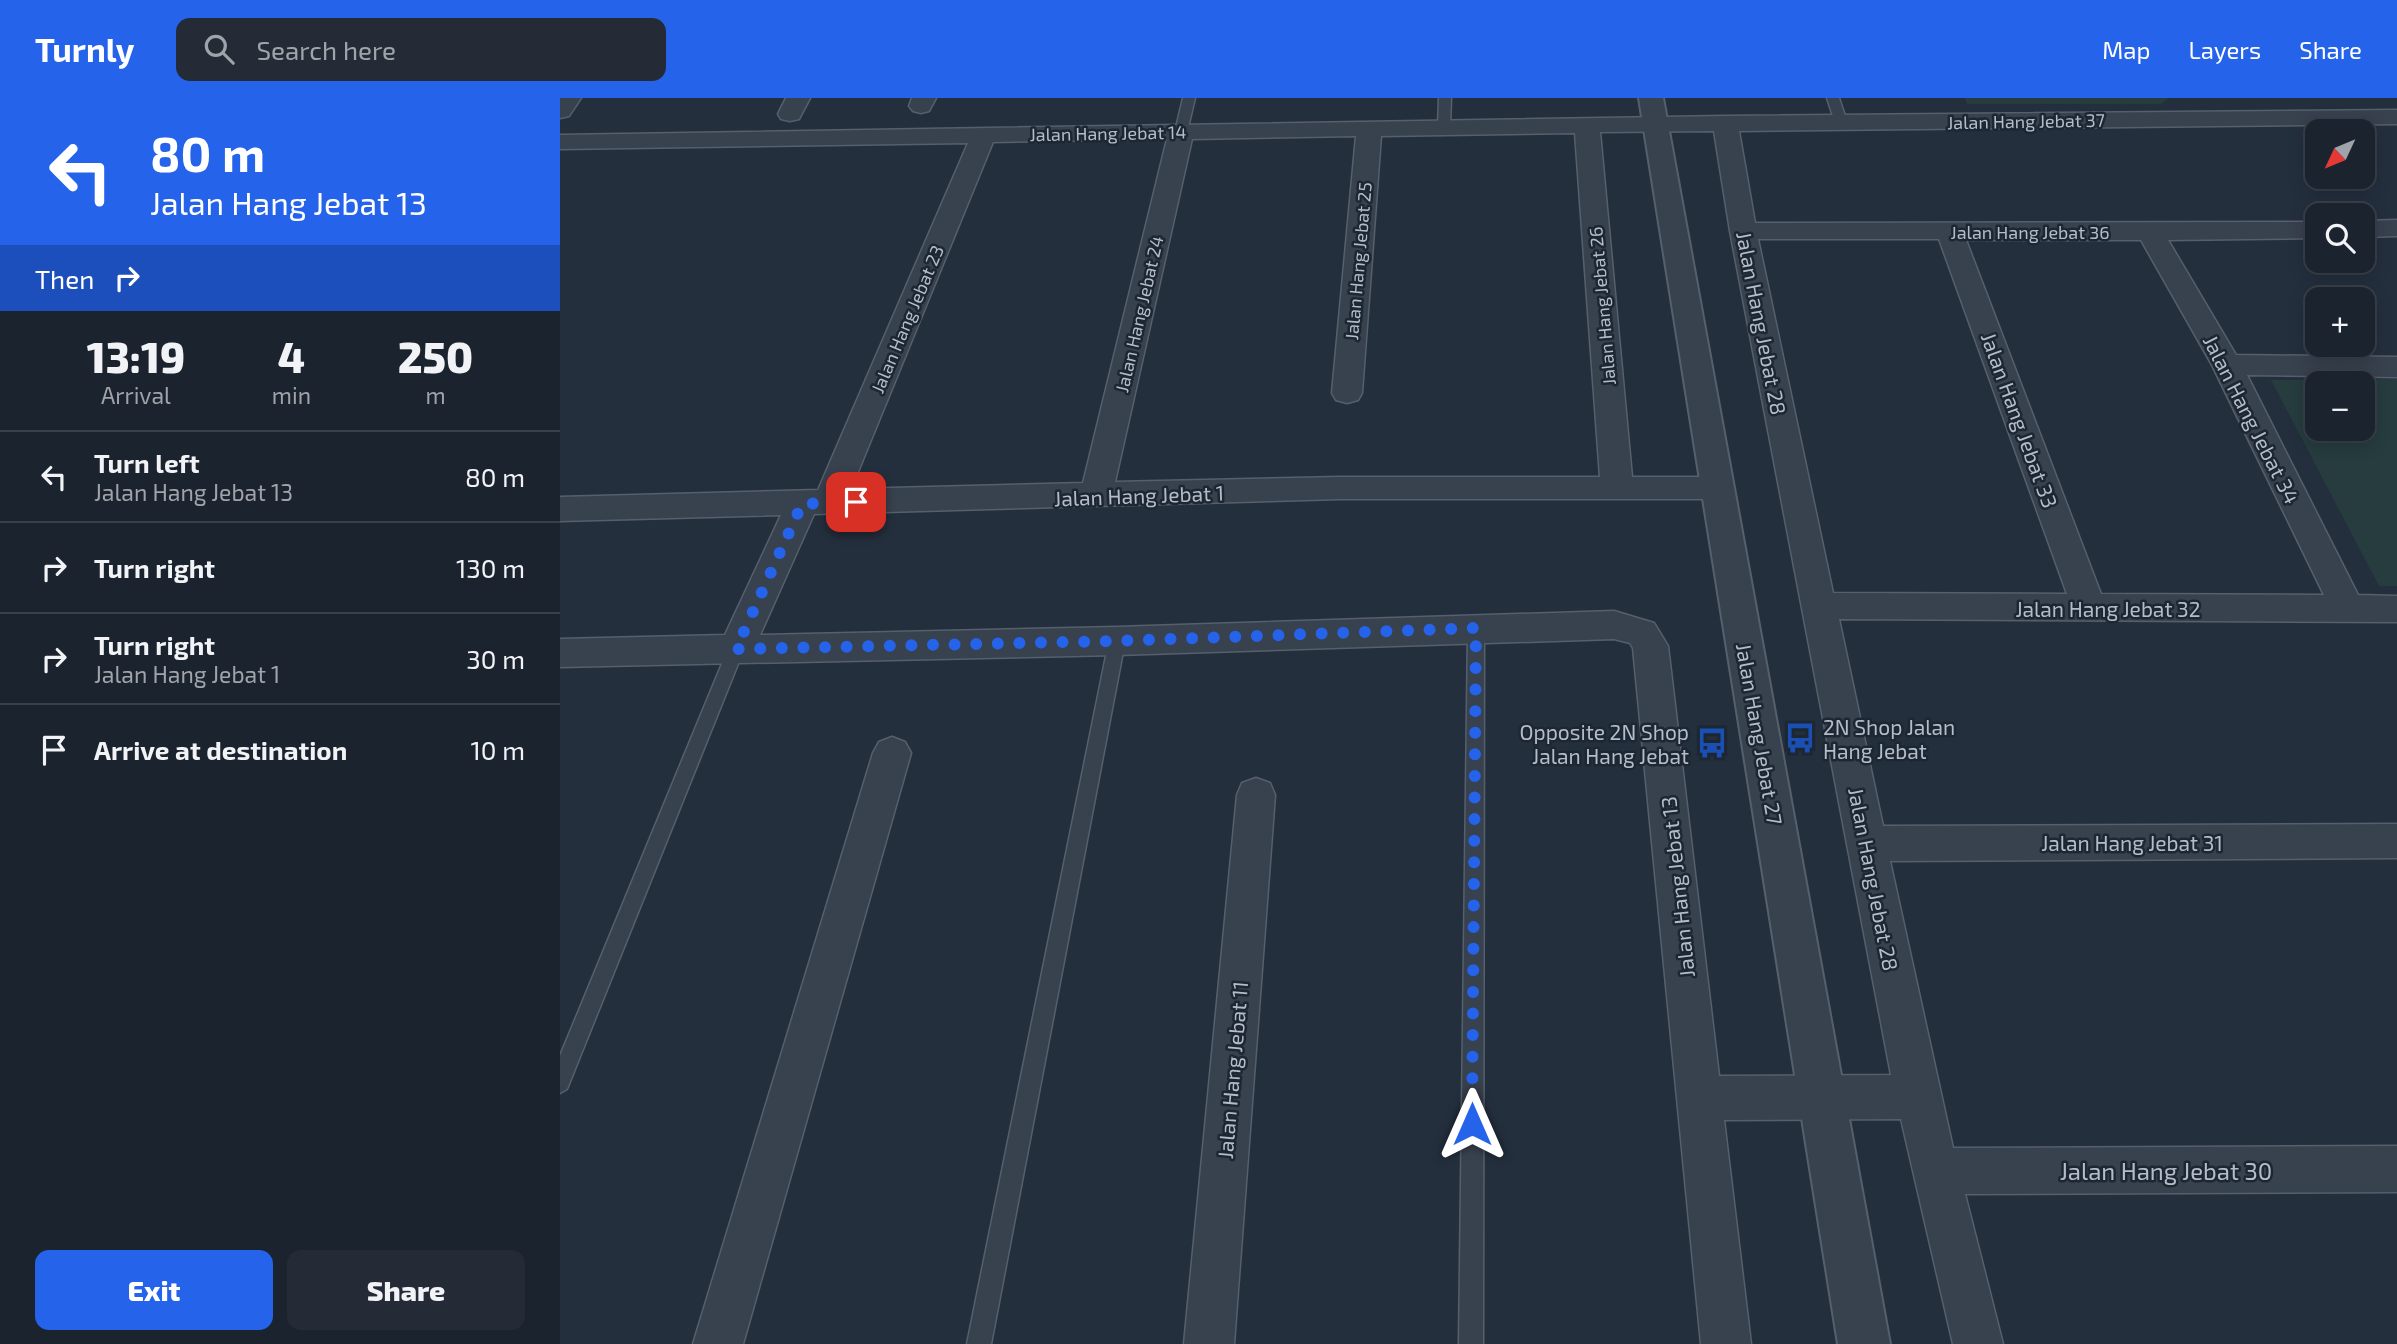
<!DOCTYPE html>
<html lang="en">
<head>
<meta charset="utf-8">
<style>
  :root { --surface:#1b232e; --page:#242b36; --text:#f1f3f6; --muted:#a0a4aa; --line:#39404a; --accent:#2563eb }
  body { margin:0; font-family:"Exo 2",sans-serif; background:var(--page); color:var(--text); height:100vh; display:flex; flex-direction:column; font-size:26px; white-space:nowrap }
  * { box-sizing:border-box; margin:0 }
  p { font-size:23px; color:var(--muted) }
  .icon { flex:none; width:38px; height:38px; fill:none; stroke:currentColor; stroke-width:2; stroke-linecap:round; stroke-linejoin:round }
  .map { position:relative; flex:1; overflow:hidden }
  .side { display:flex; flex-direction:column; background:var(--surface); width:560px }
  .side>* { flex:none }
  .top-card { background:#2563eb; color:#fff; overflow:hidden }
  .needle { width:46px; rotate:226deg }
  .controls { position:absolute; left:1745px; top:21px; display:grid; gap:14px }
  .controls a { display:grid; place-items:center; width:70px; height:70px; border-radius:14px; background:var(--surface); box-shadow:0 4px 18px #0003,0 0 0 2px var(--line); font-size:35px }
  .pin { position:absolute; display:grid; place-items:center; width:60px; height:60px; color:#fff; margin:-30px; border-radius:14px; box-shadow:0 4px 10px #0006 }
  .me { position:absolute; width:77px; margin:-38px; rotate:0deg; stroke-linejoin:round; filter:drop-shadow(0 0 5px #0008) }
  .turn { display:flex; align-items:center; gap:24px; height:147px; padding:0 35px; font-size:32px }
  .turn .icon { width:91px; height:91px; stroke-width:2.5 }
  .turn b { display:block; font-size:49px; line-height:60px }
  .then { display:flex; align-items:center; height:66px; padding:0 35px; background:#0003; gap:14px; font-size:26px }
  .eta { display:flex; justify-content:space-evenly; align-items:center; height:119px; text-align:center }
  .eta b { font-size:42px; font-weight:800; line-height:49px }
  .action { display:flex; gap:14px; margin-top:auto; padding:14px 35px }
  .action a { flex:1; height:80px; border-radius:14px; background:var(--accent); color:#fff; font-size:28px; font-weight:800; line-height:80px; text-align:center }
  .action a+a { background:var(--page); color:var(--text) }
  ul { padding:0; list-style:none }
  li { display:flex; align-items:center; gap:21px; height:91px; padding:0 35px; border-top:2px solid var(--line) }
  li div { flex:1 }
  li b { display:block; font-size:26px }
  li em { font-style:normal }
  header { display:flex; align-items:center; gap:42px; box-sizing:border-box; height:98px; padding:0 35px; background:var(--accent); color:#fff }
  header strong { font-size:33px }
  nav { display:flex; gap:38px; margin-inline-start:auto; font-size:24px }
  .search { width:490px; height:63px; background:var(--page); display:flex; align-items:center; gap:18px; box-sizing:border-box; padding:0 24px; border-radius:14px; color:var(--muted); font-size:26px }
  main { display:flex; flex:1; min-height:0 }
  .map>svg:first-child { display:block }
  .green { fill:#263c3f; fill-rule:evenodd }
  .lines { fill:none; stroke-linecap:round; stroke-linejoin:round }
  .service-casing { stroke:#565f6c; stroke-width:3 }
  .minor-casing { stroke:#565f6c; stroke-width:3 }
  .tertiary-casing { stroke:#565f6c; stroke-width:4 }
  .service { fill:#38414e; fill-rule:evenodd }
  .minor { fill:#38414e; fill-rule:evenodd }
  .tertiary { fill:#38414e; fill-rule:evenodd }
  .route { stroke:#2563eb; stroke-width:12; stroke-dasharray:0 21.6 }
  .labels { text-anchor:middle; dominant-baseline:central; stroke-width:5; stroke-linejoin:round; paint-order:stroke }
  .far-street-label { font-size:18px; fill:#b4bcc9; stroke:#1d2633 }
  .street-label { font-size:21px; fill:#b4bcc9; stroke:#1d2633 }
  .poi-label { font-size:21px; fill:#b4bcc9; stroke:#1d2633; text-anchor:start }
  .near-street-label { font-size:24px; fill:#b4bcc9; stroke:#1d2633 }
</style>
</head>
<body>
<header>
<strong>Turnly</strong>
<div class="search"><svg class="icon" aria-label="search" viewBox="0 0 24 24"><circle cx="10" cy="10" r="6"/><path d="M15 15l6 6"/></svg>Search here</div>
<nav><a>Map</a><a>Layers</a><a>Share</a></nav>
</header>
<main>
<section class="side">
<div class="top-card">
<div class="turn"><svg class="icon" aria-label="left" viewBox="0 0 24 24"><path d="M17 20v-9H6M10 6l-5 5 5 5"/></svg><div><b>80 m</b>Jalan Hang Jebat 13</div></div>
<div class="then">Then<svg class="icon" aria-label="right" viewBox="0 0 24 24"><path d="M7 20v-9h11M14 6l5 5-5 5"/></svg></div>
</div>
<div class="eta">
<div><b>13:19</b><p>Arrival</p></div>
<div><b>4</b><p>min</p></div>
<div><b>250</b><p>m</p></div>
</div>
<ul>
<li><svg class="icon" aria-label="left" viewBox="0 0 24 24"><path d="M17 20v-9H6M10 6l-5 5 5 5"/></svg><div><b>Turn left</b><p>Jalan Hang Jebat 13</p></div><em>80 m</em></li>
<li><svg class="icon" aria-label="right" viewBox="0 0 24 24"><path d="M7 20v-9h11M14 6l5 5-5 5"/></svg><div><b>Turn right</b></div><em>130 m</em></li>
<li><svg class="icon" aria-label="right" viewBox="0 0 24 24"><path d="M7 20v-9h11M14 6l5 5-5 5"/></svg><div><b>Turn right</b><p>Jalan Hang Jebat 1</p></div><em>30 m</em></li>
<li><svg class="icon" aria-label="arrive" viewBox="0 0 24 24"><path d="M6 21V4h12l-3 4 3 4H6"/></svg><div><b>Arrive at destination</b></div><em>10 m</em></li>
</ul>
<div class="action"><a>Exit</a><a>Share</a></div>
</section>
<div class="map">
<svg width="1837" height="1246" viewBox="0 0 1837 1246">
  <rect width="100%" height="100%" fill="#242f3e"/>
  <!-- green -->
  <g class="green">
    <polygon points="1405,0 1609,0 1601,6 1407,6"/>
    <path d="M1837,281V488H1819L1711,282ZM1757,285H1802V331H1757Z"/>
  </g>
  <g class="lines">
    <!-- service casing -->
    <g class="service-casing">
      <g id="service">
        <polygon points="623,0 635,0 627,34 621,38 615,34"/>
        <polygon points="879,0 891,0 890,29 884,32 878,29"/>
        <polygon points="1267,0 1279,0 1287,24 1285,26 1275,24"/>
        <polygon points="916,524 922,526 924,531 923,1246 899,1246 908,531 910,526"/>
        <polygon points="557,536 563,538 565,543 431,1246 407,1246 549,543 551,538"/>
        <polygon points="176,544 182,546 184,551 7,991 0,995 0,958 168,551 170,546"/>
      </g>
    </g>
    <!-- minor casing -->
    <g class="minor-casing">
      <g id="minor">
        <polygon points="0,0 21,0 9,18 0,20"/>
        <polygon points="226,0 250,0 239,21 230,23 221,21 218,16"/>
        <polygon points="352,0 376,0 369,13 361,15 353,13 349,8"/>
        <path d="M1837,12V26L1179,33L1195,125L1757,124V140L1608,142L1676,257L1837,259V279L1687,277L1798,497L1837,498V524L1279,521L1323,728L1837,726V760L1330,763L1393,1050L1837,1048V1094L1405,1096L1443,1246H1393L1341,1021L1164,1022L1191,1246H1141L1073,550L1070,545L1054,541L557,557L0,569V541L165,537L221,417L0,423V399L258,392L408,45L0,51V37L1165,18ZM1154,33L1170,133L1331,977L1159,978L1108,548L1094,525L1054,513L557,529L200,537L254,416L779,401H1157L1168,398L1173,390L1168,382L1157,379H1072L1040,34ZM1015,35L1040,379H779L555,384L632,41L796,38L772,295L776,302L787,305L798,302L802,295L821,38ZM607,41L523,385L291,391L433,44ZM1198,141H1379L1507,496L1273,495ZM1406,142H1581L1652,267L1764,497L1541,496Z"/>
        <polygon points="1837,122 1837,138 1802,139 1802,123"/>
        <polygon points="332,639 345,644 351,655 183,1246 133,1246 313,655 319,644"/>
        <polygon points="696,680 710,685 715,697 674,1246 624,1246 677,697 682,685"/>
      </g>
    </g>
    <!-- tertiary casing -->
    <g class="tertiary-casing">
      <polygon id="tertiary" points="1079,0 1103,0 1330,1246 1278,1246"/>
    </g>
    <!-- service -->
    <use href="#service" class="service"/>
    <!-- minor -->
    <use href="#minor" class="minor"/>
    <!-- tertiary -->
    <use href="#tertiary" class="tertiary"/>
  </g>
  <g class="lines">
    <!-- route -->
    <polyline class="route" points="296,404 242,406 176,551 556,543 916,530 912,1026"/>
  </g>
  <!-- icons -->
  <defs>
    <g id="bus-bare" transform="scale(2.415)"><path d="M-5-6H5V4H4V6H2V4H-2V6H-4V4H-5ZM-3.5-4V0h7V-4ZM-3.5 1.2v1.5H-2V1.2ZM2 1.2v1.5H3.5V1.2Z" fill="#1a4fb4" stroke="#1d2633" stroke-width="2.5" paint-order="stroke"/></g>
  </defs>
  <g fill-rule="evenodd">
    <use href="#bus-bare" x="1240" y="640"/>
    <use href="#bus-bare" x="1152" y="645"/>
  </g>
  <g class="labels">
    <!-- far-street labels -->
    <g class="far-street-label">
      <text transform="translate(1466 23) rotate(-1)">Jalan Hang Jebat 37</text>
      <text transform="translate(548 35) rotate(-1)">Jalan Hang Jebat 14</text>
      <text x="1470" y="134">Jalan Hang Jebat 36</text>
      <text transform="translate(798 163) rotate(-85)">Jalan Hang Jebat 25</text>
      <text transform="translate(1042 208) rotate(-95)">Jalan Hang Jebat 26</text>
      <text transform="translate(579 216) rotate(-77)">Jalan Hang Jebat 24</text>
      <text transform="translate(347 221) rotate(-67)">Jalan Hang Jebat 23</text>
    </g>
    <!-- street labels -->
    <g class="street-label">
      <text transform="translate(1202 225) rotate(79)">Jalan Hang Jebat 28</text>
      <text transform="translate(1692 321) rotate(63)">Jalan Hang Jebat 34</text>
      <text transform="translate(1460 322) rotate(70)">Jalan Hang Jebat 33</text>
      <text transform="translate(579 397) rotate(-2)">Jalan Hang Jebat 1</text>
      <text x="1548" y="510">Jalan Hang Jebat 32</text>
      <text transform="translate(1200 636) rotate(80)">Jalan Hang Jebat 27</text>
      <text x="1572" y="744">Jalan Hang Jebat 31</text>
      <text transform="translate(1314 781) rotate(79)">Jalan Hang Jebat 28</text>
      <text transform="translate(1117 789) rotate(-96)">Jalan Hang Jebat 13</text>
      <text transform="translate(672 972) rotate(-85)">Jalan Hang Jebat 11</text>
    </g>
    <!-- poi labels -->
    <g class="poi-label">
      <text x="1263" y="628">2N Shop Jalan<tspan x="1263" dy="24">Hang Jebat</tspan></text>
      <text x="1129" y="633" text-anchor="end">Opposite 2N Shop<tspan x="1129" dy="24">Jalan Hang Jebat</tspan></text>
    </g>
    <!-- near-street labels -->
    <g class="near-street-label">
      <text x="1606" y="1072">Jalan Hang Jebat 30</text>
    </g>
  </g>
</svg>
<div class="controls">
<a><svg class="needle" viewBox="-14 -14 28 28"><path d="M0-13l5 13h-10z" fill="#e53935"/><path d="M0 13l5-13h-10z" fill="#a0a4aa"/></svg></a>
<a><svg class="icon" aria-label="search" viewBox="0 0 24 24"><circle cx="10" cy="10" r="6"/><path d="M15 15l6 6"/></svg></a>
<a>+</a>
<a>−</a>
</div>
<div class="pin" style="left:296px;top:404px;background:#d93025"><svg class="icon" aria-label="arrive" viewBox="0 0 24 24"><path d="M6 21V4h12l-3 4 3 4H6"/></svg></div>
<svg class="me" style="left:912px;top:1026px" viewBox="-20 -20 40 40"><path d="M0-17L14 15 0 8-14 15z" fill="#2563eb" stroke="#fff" stroke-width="4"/></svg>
</div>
</main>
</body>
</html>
